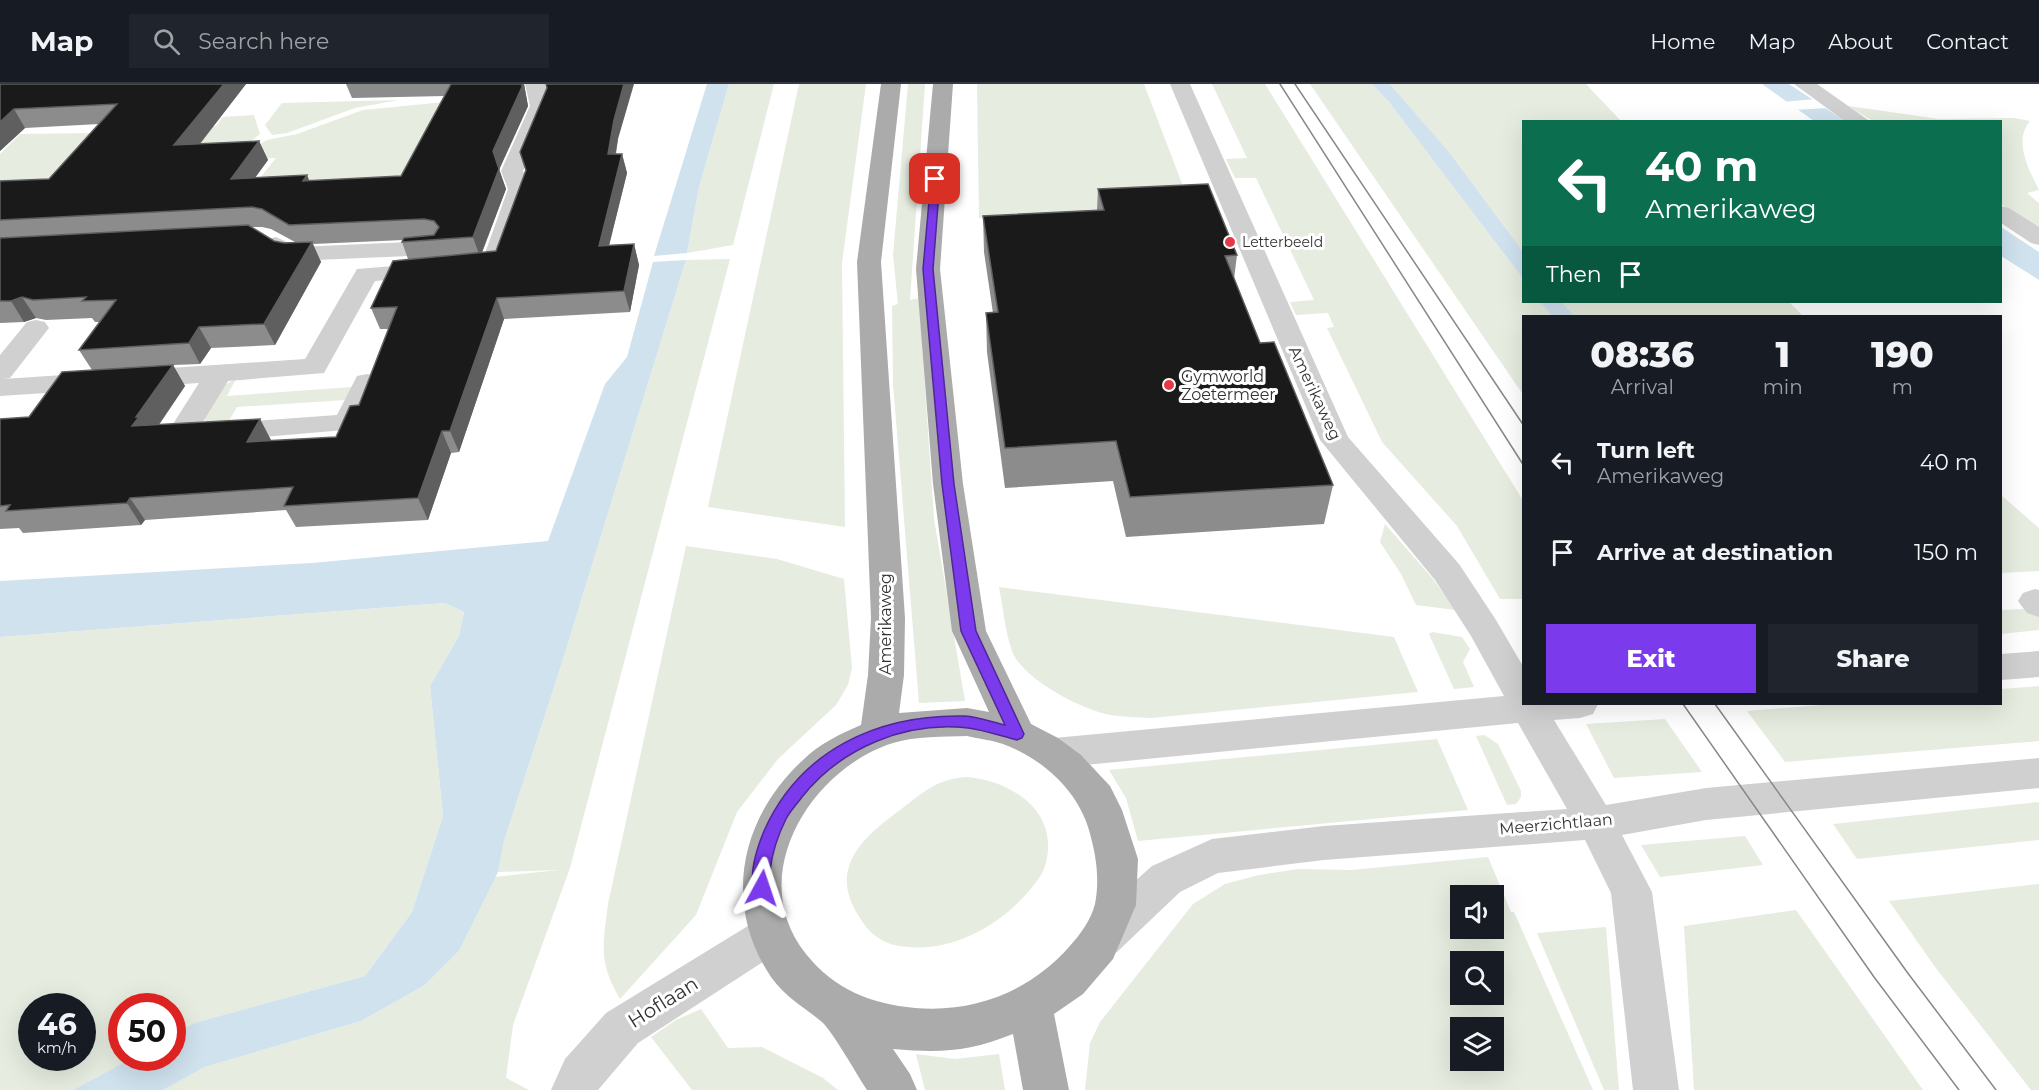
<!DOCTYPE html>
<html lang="en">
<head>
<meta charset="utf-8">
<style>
  :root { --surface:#171b24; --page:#20242c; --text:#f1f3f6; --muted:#9ea1a6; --line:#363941; --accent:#7c3aed }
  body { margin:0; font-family:Montserrat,sans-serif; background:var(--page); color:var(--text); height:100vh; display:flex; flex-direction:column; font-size:22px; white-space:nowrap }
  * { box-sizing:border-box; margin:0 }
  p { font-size:20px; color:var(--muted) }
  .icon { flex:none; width:33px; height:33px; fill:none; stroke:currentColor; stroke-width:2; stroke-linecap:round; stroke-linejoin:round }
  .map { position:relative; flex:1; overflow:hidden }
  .details { position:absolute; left:1522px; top:231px; width:480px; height:390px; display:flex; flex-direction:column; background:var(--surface); border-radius:0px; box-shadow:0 6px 24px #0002 }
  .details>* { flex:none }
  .hud { position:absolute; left:1522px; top:36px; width:480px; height:183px; border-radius:0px; box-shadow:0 6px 24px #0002; background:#0b6e4f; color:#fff; overflow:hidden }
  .buttons { position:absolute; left:1450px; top:801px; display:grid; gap:12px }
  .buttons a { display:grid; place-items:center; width:54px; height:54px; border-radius:0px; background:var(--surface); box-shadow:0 6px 24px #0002; font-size:30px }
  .speed { position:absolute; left:18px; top:909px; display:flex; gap:12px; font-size:30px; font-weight:700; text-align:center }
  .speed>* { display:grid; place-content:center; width:78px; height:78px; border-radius:50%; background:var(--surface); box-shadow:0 6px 24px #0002; line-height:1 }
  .speed small { font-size:15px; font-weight:400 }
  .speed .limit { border:9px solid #d22; background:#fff; color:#111 }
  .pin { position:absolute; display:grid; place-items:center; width:51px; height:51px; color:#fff; margin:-26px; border-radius:12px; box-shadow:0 3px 9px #0006 }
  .me { position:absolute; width:66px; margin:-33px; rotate:5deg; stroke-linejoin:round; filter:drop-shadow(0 0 4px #0008) }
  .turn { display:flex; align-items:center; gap:21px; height:126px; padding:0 24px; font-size:27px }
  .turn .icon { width:78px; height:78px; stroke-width:2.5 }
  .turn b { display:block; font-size:42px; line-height:51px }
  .then { display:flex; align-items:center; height:57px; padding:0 24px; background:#0003; gap:12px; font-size:22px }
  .eta { display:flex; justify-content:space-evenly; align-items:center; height:102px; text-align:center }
  .eta b { font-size:36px; font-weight:800; line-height:42px }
  .primary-button { display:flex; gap:12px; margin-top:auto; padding:12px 24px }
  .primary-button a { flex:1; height:69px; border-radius:0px; background:var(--accent); color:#fff; font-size:24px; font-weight:800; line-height:69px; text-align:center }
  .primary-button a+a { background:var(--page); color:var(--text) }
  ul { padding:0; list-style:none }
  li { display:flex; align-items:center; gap:18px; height:90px; padding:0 24px }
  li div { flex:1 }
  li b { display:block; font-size:22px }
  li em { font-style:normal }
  header { display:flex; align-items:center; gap:36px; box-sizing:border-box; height:84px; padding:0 30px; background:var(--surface); border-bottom:2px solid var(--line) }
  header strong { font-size:28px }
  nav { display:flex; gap:33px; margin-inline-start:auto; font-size:21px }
  .search { width:420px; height:54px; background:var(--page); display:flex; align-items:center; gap:15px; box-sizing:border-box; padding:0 21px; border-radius:0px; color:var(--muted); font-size:22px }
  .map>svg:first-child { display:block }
  .green { fill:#e6ecdf; fill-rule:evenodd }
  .water { fill:#cfe2ee }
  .pier { fill:#fff }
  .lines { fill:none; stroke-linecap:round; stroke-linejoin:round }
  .minor { fill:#d0d0d0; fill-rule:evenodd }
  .major { fill:#ababab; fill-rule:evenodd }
  .tram { stroke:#888; stroke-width:1.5 }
  .wall { fill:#8c8c8c; fill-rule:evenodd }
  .shaded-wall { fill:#5f5f5f }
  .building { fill:#1a1a1a; stroke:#5f5f5f; stroke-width:1.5 }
  .route { fill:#7c3aed; stroke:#51269a; stroke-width:1.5 }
  .poi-dot { fill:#e63946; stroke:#fff; stroke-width:2 }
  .labels { text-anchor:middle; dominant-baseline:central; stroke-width:6; stroke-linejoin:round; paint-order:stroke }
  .far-poi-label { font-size:14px; fill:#333; stroke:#fff; text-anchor:start }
  .poi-label { font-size:16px; fill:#333; stroke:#fff; text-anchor:start }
  .street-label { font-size:16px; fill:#333; stroke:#fff }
  .near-street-label { font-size:20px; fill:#333; stroke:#fff }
</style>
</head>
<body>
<header>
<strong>Map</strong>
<div class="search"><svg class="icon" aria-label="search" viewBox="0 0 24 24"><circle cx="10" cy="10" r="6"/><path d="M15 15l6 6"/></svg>Search here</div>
<nav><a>Home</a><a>Map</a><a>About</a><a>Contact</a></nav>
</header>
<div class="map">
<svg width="2039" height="1006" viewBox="0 0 2039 1006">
  <rect width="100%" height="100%" fill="#fff"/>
  <!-- green -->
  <g class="green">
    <polygon points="729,0 774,0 733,161 687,169 699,103"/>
    <polygon points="799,0 866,0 842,179 845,443 708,423"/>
    <polygon points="908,0 925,0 910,216 919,214 934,435 965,617 919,619 893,300 892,222 898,220 893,171"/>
    <polygon points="977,0 1144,0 1189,118 1184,125 979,134"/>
    <polygon points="1212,0 1265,0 1524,418 1524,515 1500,515 1457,442 1382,358 1327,244 1334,243 1328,229 1296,231 1290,218 1314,216 1256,94 1235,94 1226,75 1247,74"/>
    <polygon points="1310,0 1372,0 1389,18 1524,196 1524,218 1540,218 1552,232 1524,232 1524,312"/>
    <polygon points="1390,0 1586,0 1621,37 1524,38 1524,169 1449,68"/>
    <polygon points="399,16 355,24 287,49 272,51 265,41 282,19"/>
    <polygon points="455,17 468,110 259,95 276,74 252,75 256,62 267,56 297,50 363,26"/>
    <path d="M1848,22L1939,35L2014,34L2030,37C2013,57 2029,86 2039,106L2027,109L2039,119V145L2001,120V38L1873,37Z"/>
    <polygon points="254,31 260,50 245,62 190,71 209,43 216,42 223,33"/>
    <polygon points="97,49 136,73 0,116 0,70 20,50"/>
    <polygon points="730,175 570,784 513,941 506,994 529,1006 163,1006 205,983 361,937 425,901 459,867 495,793 558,786 498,788 504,757 560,585 686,176"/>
    <polygon points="1562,218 1789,218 1803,232 1574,232"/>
    <polygon points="236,295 227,312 352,303 345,316 237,323 227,340 207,341 203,332 220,303"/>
    <polygon points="2001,411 2039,444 2039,487 2001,489"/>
    <polygon points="1385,440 1433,495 1455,526 1416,521 1401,490 1380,458"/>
    <path d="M686,462L777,475L844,495L852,584L848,601L836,621L778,675L737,728L696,831L620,915C598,878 603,861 608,820Z"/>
    <path d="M999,503L1394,553L1418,608L1152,634C1138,633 1124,633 1110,631C1082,626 1022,595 1012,567C1005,547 1003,523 999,503Z"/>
    <path d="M445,519L464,528L459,552L430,602L443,732L412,828L365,892L194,939L173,951L172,922H122V974H132L73,1006H0V553ZM32,922H82V974H32Z"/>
    <polygon points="2039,524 2039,546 2001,550 2001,526"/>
    <polygon points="1432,548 1462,553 1470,565 1463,578 1474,603 1454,605 1429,550"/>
    <polygon points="2039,602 2039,657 1785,678 1747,627 1834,620 2001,620 2001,605"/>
    <polygon points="1665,635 1702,688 1614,694 1586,640"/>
    <polygon points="1484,651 1498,660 1521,707 1521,713 1516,720 1507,721 1476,652"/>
    <polygon points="1437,655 1468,726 1138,757 1126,714 1109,686"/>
    <path d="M967,693C1013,697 1061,729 1045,782C1043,790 1034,801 1028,808C997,844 948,870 899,862C881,859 869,849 860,834C827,785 862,754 900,726C924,708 936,695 967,693Z"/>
    <polygon points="2039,718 2039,756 1857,775 1833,740"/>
    <polygon points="1745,752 1763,781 1660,793 1641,761"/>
    <path d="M1488,773L1511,828H1514L1593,1006H1085L1090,959L1100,938L1193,820L1225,800L1259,791L1299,785L1351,786ZM1461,812H1494V844H1461ZM1461,878H1494V910H1461ZM1461,944H1494V976H1461Z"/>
    <polygon points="2039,800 2039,1006 2031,1006 1935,883 1889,817"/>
    <polygon points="1796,826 1923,1006 1694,1006 1684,842"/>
    <polygon points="1606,843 1619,1006 1604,1006 1537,849"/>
    <polygon points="701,925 728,964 762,963 823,994 838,1006 692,1006 651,953 676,936"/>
    <polygon points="916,970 955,975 999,970 1005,1006 925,1006"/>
  </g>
  <!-- water -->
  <g class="water">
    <polygon points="707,0 729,0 699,103 687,169 654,172"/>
    <polygon points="1372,0 1390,0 1449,68 1524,169 1524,196 1389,18"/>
    <polygon points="1762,0 1789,0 1845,37 1814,37"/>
    <polygon points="2001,143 2039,168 2039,196 2001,172"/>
    <polygon points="686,176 560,585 504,757 498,788 459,867 425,901 361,937 205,983 163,1006 73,1006 132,974 172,974 173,951 194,939 365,892 412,828 443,732 430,602 459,552 464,528 445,519 0,553 0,497 312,479 548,457 605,300 627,273 653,178"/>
    <polygon points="1540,218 1562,218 1574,232 1552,232"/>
  </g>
  <!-- pier -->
  <polygon class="pier" points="1817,15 1828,24 1793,26 1781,18"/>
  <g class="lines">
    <!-- minor -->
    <g class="minor">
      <polygon points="525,0 545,0 550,22 523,87 530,105 508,172 505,177 496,179 487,177 484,172 508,105 501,87 530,22"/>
      <polygon points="1170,0 1190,0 1348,353 1459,480 1496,536 1524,584 1524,620 1598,620 1593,630 1580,634 1554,636 1606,721 1706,704 2039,674 2039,704 1706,736 1622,751 1652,808 1679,1006 1633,1006 1611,809 1585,756 1324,776 1218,789 1180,808 1117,868 1102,873 1087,868 1081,854 1087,840 1152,782 1212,755 1324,742 1567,725 1518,639 1054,684 1041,680 1035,669 1041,658 1054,654 1504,612 1471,552 1435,496 1320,356"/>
      <polygon points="1794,0 1817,0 1871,38 1846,38"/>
      <polygon points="2001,122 2009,124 2039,143 2039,161 2031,159 2001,139"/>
      <polygon points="276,153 298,163 432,157 441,159 444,164 441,169 432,171 293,177 268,165 264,160 268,155"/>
      <polygon points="431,179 440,181 443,186 440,191 375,197 324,289 228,297 201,341 337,331 357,292 367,290 377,292 381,298 357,345 180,360 170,357 166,351 199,299 0,312 0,271 27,238 36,236 45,238 49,244 10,294 3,295 305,275 357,185"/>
      <polygon points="2035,505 2039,506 2039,533 2027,529 2018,517 2023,509"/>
      <polygon points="2039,567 2039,593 2001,596 2001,570"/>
      <polygon points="771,831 786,837 792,850 786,863 638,959 598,1006 551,1006 565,975 606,929 756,837"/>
    </g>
    <!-- major -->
    <path class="major" d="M881,0H901L881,178L905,534L904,591L899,629L967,624L989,628L952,547L933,400L916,185L933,0H953L940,185L963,400L986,547L1031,640L1058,654L1081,671L1110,702L1122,726L1138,775L1136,821L1113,875L1083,910L1054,930L1069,1006H1023L1013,950C968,968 941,969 893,965L910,990L917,1006H867C857,991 833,948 822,938C803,922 787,915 771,893C722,820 740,734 803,676C819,660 840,650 861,641L868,591L871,534L857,178ZM967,652C979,655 992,656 1003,660C1042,674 1078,707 1089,746C1096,771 1100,794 1095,820C1091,836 1080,851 1069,863C1029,908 974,929 915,924C871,920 834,905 806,870C744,793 810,685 893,659C916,652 943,653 967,652Z"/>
    <!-- tram -->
    <g class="tram">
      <polyline points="1280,0 1524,382"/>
      <polyline points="1295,0 1524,342"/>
      <polyline points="1683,620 1874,893 1959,1006"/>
      <polyline points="1715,620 1907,888 1996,1006"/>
    </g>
  </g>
  <!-- wall -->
  <g class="wall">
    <path d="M0,0H246L200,60L259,57L268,76L255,94L307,91L309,97L401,92L445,12L352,14L346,0H524L528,22L499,85L506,105L482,169L496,167L526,88L520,68L618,55L616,70H622L627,89L609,161L634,160L639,181L630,228L504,235L459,368L451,369L428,436L296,443L286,426L145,436L141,441L23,449L19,444L0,445V335L29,333L92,286L79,266L100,238H95L92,234L46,236L36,234L24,238L0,239V97L49,95L99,40L25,44L0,67ZM251,143H262L271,145L295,158L284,159L274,157ZM403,156L402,158L408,175L371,224L380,245H389L359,321L336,353L271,357L260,335L159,341L185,302L173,281L200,280L211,264L275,261L321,178L313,160Z"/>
    <polygon points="1098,105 1237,171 1234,195 1260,259 1333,401 1324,440 1126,453 1113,397 1005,404 987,268 986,229 993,229 984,168 983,132 1097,126"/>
  </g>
  <!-- shaded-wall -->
  <g class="shaded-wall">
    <polygon points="224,0 246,0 184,80 174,61"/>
    <polygon points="522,0 524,0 528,22 499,86 493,67"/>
    <polygon points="624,0 634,0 618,55 612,90 608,70 614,36"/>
    <polygon points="14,25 25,44 0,67 0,38"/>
    <polygon points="259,57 268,76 240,114 231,95"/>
    <polygon points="622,70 627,89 604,182 599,162"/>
    <polygon points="499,85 506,105 480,173 473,153"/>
    <polygon points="307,91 315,111 303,97"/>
    <polygon points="312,158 321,178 275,261 264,240"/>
    <polygon points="634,160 639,181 630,228 624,207"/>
    <polygon points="22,213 36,234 24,238 11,217"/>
    <polygon points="497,214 504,235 459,368 450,347"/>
    <polygon points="199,243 211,264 200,280 189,259"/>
    <polygon points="173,281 185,302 151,352 132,342 136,333"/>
    <polygon points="260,335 271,356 259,380 247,358"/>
    <polygon points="442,347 451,369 428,436 418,414"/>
    <polygon points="130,414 145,436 141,441 127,419"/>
  </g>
  <!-- building -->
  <g class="building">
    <polygon points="0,0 224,0 174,61 259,57 231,95 307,91 303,97 401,92 451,0 522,0 522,3 493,67 499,85 473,153 402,158 404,154 434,151 439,143 434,137 424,135 289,141 262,125 252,123 0,136 0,97 49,95 117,20 14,25 0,38"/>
    <polygon points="546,0 624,0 614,36 608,70 622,70 599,162 634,160 624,207 497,214 450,347 442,347 418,414 284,422 293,403 130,414 127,419 6,427 10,421 0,422 0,335 29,333 62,288 173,281 136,333 139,333 132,342 260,335 247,358 336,353 350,322 359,321 397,223 371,224 393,177 496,167 526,86 520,68 547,4"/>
    <polygon points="1208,100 1237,171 1225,172 1260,259 1274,258 1333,401 1130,413 1116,357 1005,364 986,229 998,228 983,132 1104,126 1098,105"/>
    <polygon points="248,141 274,157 284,159 312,158 264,240 199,243 189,259 79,266 116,216 82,217 86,213 33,216 22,213 11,217 0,217 0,154"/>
  </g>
  <!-- route -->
  <path class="route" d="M935,92L940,95L933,185L954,400L976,547L1024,650L1022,654L1017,656C1001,652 984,646 968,644C905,637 841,664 802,713C797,720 790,727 786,735C778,751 772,769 770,787C769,795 771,802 768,809L762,812L756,809C747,792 757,764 764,747C800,666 878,630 965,632C978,633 992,638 1005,641L961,547L942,400L923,185L931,95Z"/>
  <!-- markers -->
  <g class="poi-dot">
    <circle cx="1230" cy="158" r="6"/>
    <circle cx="1169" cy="301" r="6"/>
  </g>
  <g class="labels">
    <!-- far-poi labels -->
    <g class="far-poi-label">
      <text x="1242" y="158">Letterbeeld</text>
    </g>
    <!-- poi labels -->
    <g class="poi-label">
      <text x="1181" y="292">Gymworld<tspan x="1181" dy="18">Zoetermeer</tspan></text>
    </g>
    <!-- street labels -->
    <g class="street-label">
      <text transform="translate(1315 309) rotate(65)">Amerikaweg</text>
      <text transform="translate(885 540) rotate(-90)">Amerikaweg</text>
      <text transform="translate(1556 740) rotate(-5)">Meerzichtlaan</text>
    </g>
    <!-- near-street labels -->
    <g class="near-street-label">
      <text transform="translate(663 918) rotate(-32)">Hoflaan</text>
    </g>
  </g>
</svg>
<div class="buttons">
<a><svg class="icon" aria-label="sound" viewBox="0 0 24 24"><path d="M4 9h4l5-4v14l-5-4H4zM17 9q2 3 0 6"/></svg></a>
<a><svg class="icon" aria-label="search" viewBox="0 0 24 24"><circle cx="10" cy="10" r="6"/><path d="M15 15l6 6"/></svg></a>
<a><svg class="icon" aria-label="layers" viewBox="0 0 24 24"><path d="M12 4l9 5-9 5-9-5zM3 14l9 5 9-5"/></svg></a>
</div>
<div class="speed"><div>46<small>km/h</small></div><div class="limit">50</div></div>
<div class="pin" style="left:935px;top:95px;background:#d93025"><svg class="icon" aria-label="arrive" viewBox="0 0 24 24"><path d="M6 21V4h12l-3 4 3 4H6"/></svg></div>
<svg class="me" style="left:762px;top:804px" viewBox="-20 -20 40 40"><path d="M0-17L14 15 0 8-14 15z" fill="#7c3aed" stroke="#fff" stroke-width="4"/></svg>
<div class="hud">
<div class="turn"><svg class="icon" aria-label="left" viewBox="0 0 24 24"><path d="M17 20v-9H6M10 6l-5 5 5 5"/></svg><div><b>40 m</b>Amerikaweg</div></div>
<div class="then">Then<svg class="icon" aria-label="arrive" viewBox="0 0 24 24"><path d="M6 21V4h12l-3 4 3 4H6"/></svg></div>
</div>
<section class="details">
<div class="eta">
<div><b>08:36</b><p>Arrival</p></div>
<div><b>1</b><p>min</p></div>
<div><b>190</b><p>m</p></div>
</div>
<ul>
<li><svg class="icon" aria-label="left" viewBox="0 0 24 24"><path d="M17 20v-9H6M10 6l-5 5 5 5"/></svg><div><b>Turn left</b><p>Amerikaweg</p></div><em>40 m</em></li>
<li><svg class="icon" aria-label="arrive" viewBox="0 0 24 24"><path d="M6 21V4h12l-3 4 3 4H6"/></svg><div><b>Arrive at destination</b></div><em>150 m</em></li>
</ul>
<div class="primary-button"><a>Exit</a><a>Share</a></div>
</section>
</div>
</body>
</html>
